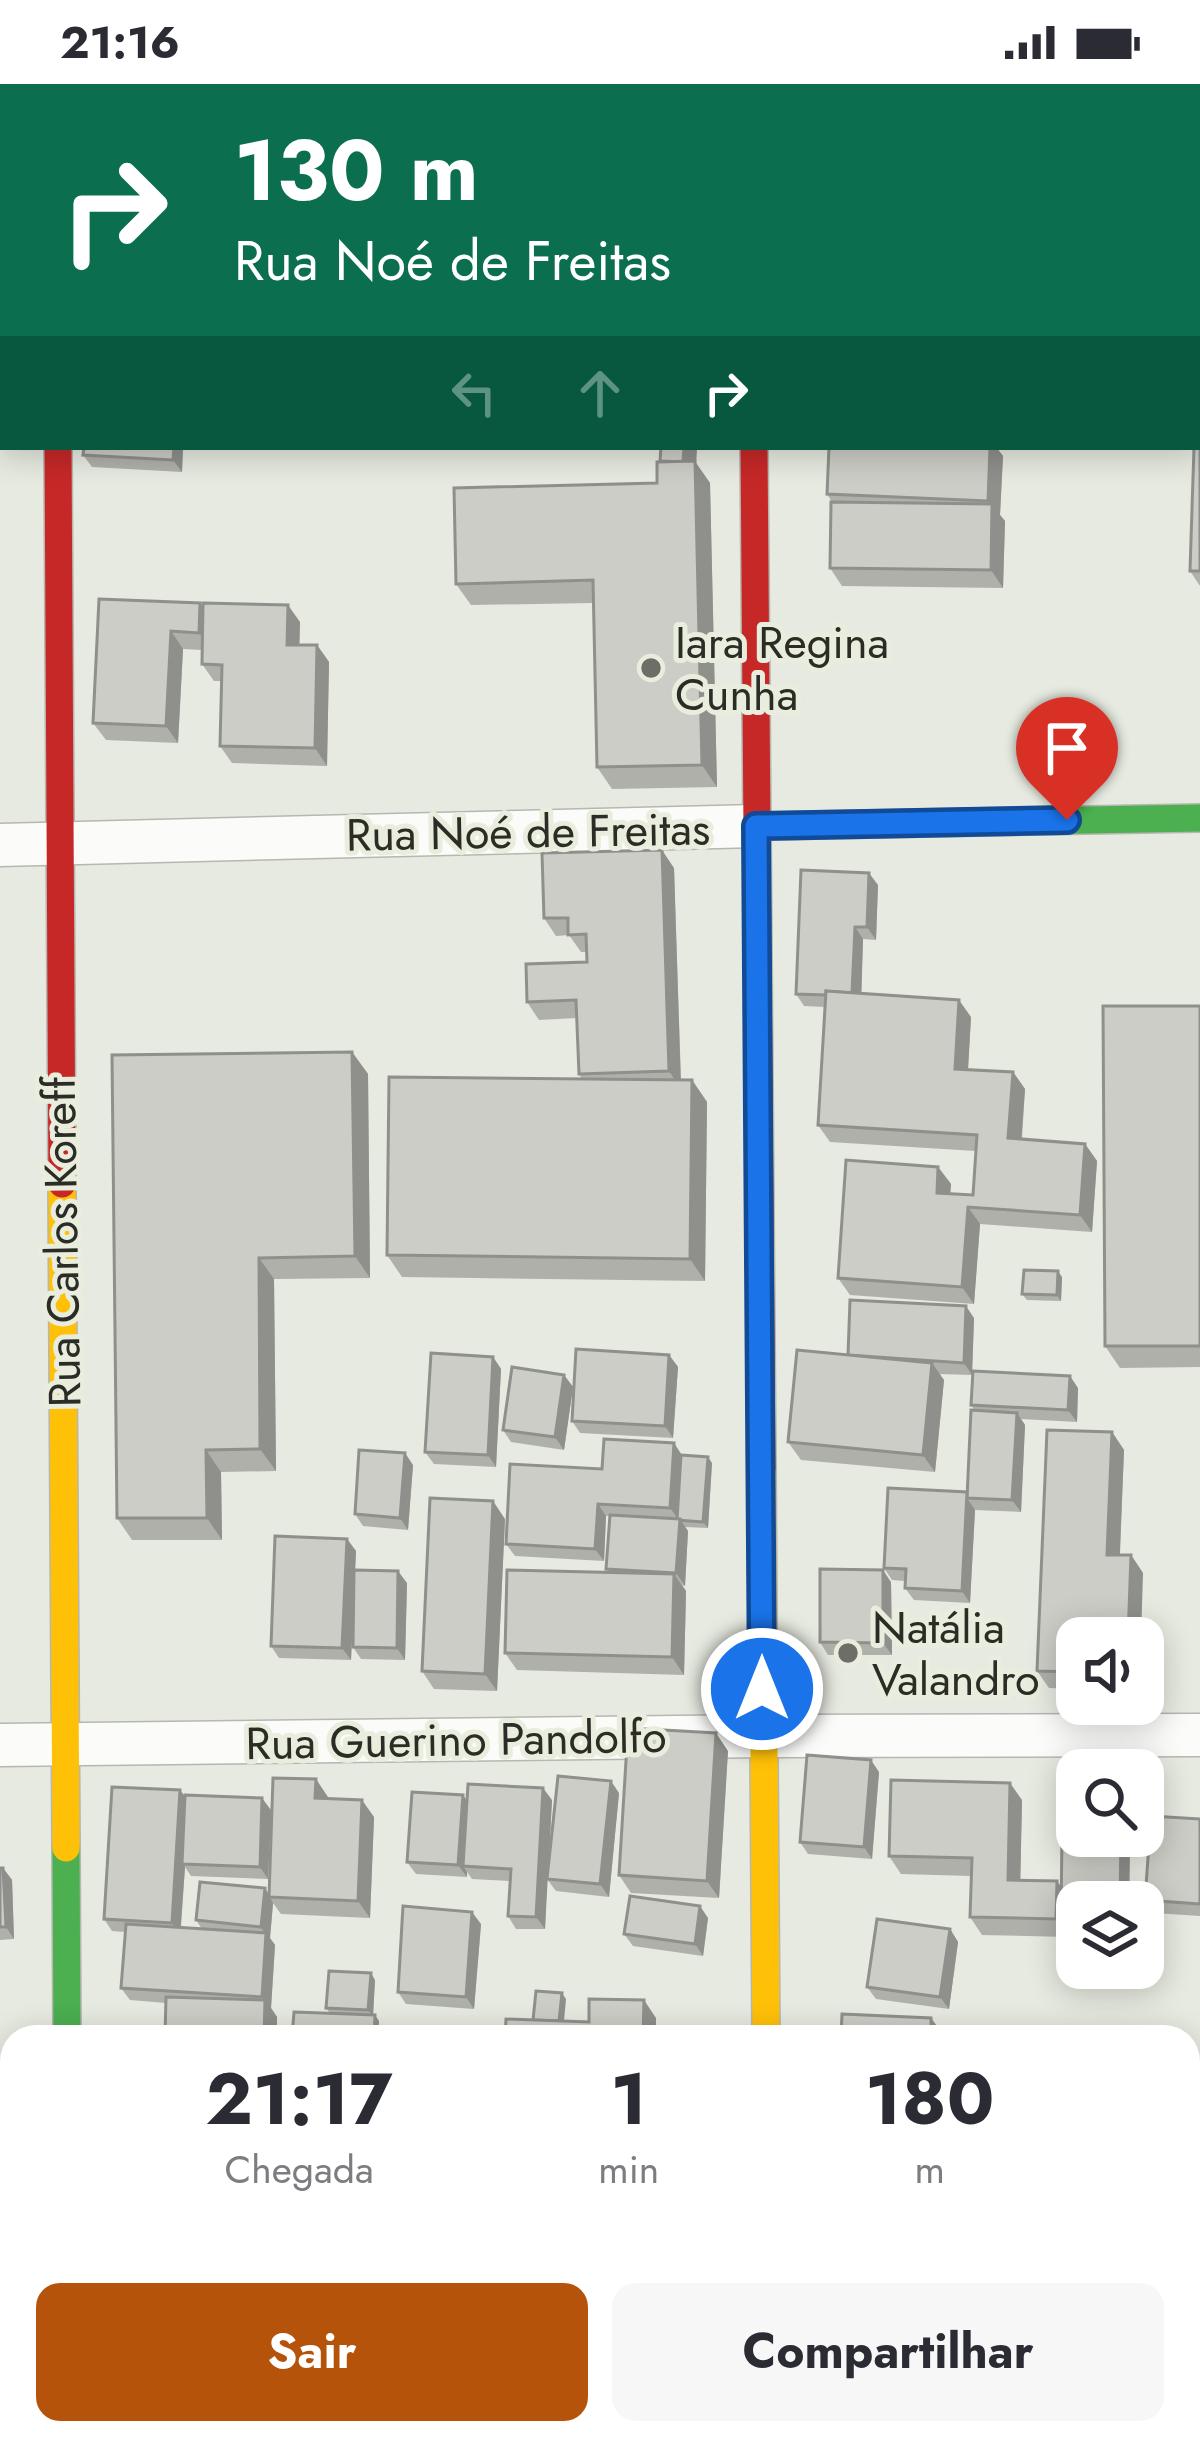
<!DOCTYPE html>
<html lang="pt">
<head>
<meta charset="utf-8">
<style>
  :root { --surface:#fff; --page:#f7f7f7; --text:#2b2b33; --muted:#7c7c81; --accent:#b45309 }
  body { margin:0; font-family:Jost,sans-serif; background:var(--page); color:var(--text); height:100vh; display:flex; flex-direction:column; font-size:45px; white-space:nowrap }
  * { box-sizing:border-box; margin:0 }
  p { font-size:39px; color:var(--muted) }
  .icon { flex:none; width:66px; height:66px; fill:none; stroke:currentColor; stroke-width:2; stroke-linecap:round; stroke-linejoin:round }
  .map { position:relative; flex:1; overflow:hidden }
  .side { position:absolute; left:0px; top:1941px; width:1200px; height:420px; display:flex; flex-direction:column; background:var(--surface); border-radius:36px 36px 0 0; box-shadow:0 6px 30px #0003 }
  .side>* { flex:none }
  .top-card { position:absolute; left:0px; top:0px; width:1200px; height:366px; box-shadow:0 6px 30px #0003; background:#0b6e4f; color:#fff; overflow:hidden }
  .controls { position:absolute; left:1056px; top:1533px; display:grid; gap:24px }
  .controls a { display:grid; place-items:center; width:108px; height:108px; border-radius:24px; background:var(--surface); box-shadow:0 6px 30px #0003; font-size:60px }
  .pin { position:absolute; display:grid; place-items:center; width:102px; height:102px; color:#fff; margin:-123px -51px; border-radius:50% 50% 50% 0; rotate:-45deg; box-shadow:0 0 12px #0007 }
  .pin .icon { rotate:45deg }
  .me { position:absolute; width:132px; margin:-66px; rotate:0deg; stroke-linejoin:round; filter:drop-shadow(0 0 9px #0008) }
  .turn { display:flex; align-items:center; gap:42px; height:252px; padding:0 36px; font-size:54px }
  .turn .icon { width:156px; height:156px; stroke-width:2.5 }
  .turn b { display:block; font-size:84px; line-height:102px }
  .lanes { display:flex; align-items:center; height:114px; padding:0 36px; background:#0003; justify-content:center; gap:60px; direction:ltr }
  .lanes .off { opacity:.35 }
  .eta { display:flex; justify-content:space-evenly; align-items:center; height:204px; text-align:center }
  .eta b { font-size:72px; font-weight:700; line-height:84px }
  .action { display:flex; gap:24px; margin-top:auto; padding:24px 36px }
  .action a { flex:1; height:138px; border-radius:24px; background:var(--accent); color:#fff; font-size:48px; font-weight:700; line-height:138px; text-align:center }
  .action a+a { background:var(--page); color:var(--text) }
  .status { display:flex; justify-content:space-between; align-items:center; height:84px; padding:0 60px; background:var(--surface); direction:ltr }
  .status svg { height:33px; fill:currentColor }
  .map>svg:first-child { display:block }
  .lines { fill:none; stroke-linecap:round; stroke-linejoin:round }
  .street-casing { stroke:#b6b7b0; stroke-width:45 }
  .fast-casing { stroke:#b6b7b0; stroke-width:30 }
  .slow-casing { stroke:#b6b7b0; stroke-width:30 }
  .jam-casing { stroke:#b6b7b0; stroke-width:30 }
  .street { stroke:#fbfcfa; stroke-width:42 }
  .fast { stroke:#4caf50; stroke-width:27 }
  .slow { stroke:#ffc107; stroke-width:27 }
  .jam { stroke:#c62828; stroke-width:27 }
  .wall { fill:#afb0aa }
  .shaded-wall { fill:#8f908b }
  .building { fill:#cccdc6; stroke:#8f908b; stroke-width:3 }
  .route-casing { stroke:#114b97; stroke-width:30 }
  .route { stroke:#1a73e8; stroke-width:21 }
  .poi-dot { fill:#6d6e67; stroke:#e9eddd; stroke-width:4.5 }
  .labels { text-anchor:middle; dominant-baseline:central; stroke-width:10; stroke-linejoin:round; paint-order:stroke }
  .poi-label { font-size:45px; fill:#2b2c26; stroke:#e9eddd; text-anchor:start }
  .street-label { font-size:45px; fill:#2b2c26; stroke:#e9eddd }
</style>
</head>
<body>
<div class="status"><b>21:16</b><svg viewBox="0 0 49 12"><path d="M0 12V9h3v3zM5 12V6h3v6zM10 12V3h3v9zM15 12V0h3v12zM26 1h20v11H26zM47 4h2v5h-2z"/></svg></div>
<div class="map">
<svg width="1200" height="2361" viewBox="0 0 1200 2361">
  <rect width="100%" height="100%" fill="#e7eae0"/>
  <g class="lines">
    <!-- street casing -->
    <g class="street-casing">
      <g id="street">
        <polyline points="56,0 56,3"/>
        <polyline points="0,761 756,742"/>
        <polyline points="0,1661 763,1652 1200,1651"/>
        <polyline points="67,2349 67,2361"/>
      </g>
    </g>
    <!-- fast casing -->
    <g class="fast-casing">
      <g id="fast">
        <polyline points="753,0 753,3"/>
        <polyline points="756,742 1200,734"/>
        <polyline points="66,1764 67,1953"/>
      </g>
    </g>
    <!-- slow casing -->
    <g class="slow-casing">
      <g id="slow">
        <polyline points="62,1100 66,1764"/>
        <polyline points="762,1384 766,1953"/>
        <polyline points="771,2349 772,2361"/>
      </g>
    </g>
    <!-- jam casing -->
    <g class="jam-casing">
      <g id="jam">
        <polyline points="58,363 62,1100"/>
        <polyline points="754,363 762,1384"/>
      </g>
    </g>
    <!-- street -->
    <use href="#street" class="street"/>
    <!-- fast -->
    <use href="#fast" class="fast"/>
    <!-- slow -->
    <use href="#slow" class="slow"/>
    <!-- jam -->
    <use href="#jam" class="jam"/>
  </g>
  <!-- wall -->
  <g class="wall">
    <polygon points="511,0 619,0 619,3 513,3"/>
    <polygon points="1200,0 1199,260 1200,502 1190,487 1197,363 1197,3"/>
    <polygon points="84,363 183,363 182,388 92,383 83,371"/>
    <polygon points="661,363 697,363 696,379 710,399 717,703 612,705 597,683 593,519 471,521 456,500 657,399"/>
    <polygon points="829,363 996,363 1003,372 1000,431 1005,437 1003,504 842,502 830,484 832,418 827,410"/>
    <polygon points="99,515 203,524 300,538 299,561 317,561 329,578 327,682 232,679 220,662 221,597 214,597 202,580 202,566 183,565 178,659 106,656 93,639"/>
    <polygon points="674,784 681,996 692,996 707,1018 705,1197 402,1193 387,1171 582,995 579,990 577,934 539,936 527,918 587,878 587,868 581,868 569,851 556,852 544,834"/>
    <polygon points="878,801 876,856 863,855 861,910 971,933 968,986 1013,988 1025,1005 1022,1055 1085,1060 1097,1077 1092,1148 980,1140 974,1220 850,1211 838,1194 938,1083 951,1100 950,1110 973,1111 976,1067 830,1058 818,1041 825,923 804,922 796,910"/>
    <polygon points="1200,922 1200,1283 1120,1284 1105,1262"/>
    <polygon points="352,968 368,990 370,1194 274,1195 276,1387 221,1388 222,1456 132,1456 117,1434"/>
    <polygon points="1062,1193 1061,1217 1027,1216 1022,1210"/>
    <polygon points="974,1234 972,1291 939,1290 944,1296 935,1388 801,1376 788,1358 848,1271"/>
    <polygon points="669,1271 678,1283 673,1354 580,1349 572,1337"/>
    <polygon points="493,1273 501,1285 496,1383 434,1380 425,1368"/>
    <polygon points="564,1291 573,1303 564,1366 511,1358 503,1346"/>
    <polygon points="1078,1304 1077,1338 1021,1335 1025,1341 1021,1428 975,1426 970,1519 914,1516 905,1504 905,1497 892,1496 884,1484 967,1409 975,1327 971,1321"/>
    <polygon points="1112,1348 1124,1366 1120,1471 1131,1471 1143,1489 1077,1554 1077,1605 1049,1604 1037,1587"/>
    <polygon points="674,1359 682,1371 712,1379 708,1444 685,1443 688,1447 685,1502 682,1501 686,1507 684,1591 517,1586 505,1569 608,1488 606,1485 609,1432 606,1432 604,1477 515,1472 506,1460 602,1385"/>
    <polygon points="413,1381 408,1446 363,1442 355,1430"/>
    <polygon points="505,1435 497,1607 434,1605 422,1587"/>
    <polygon points="347,1455 356,1467 355,1486 407,1499 405,1576 361,1575 353,1563 354,1506 351,1576 279,1574 271,1562"/>
    <polygon points="891,1498 892,1571 828,1571 820,1558"/>
    <polygon points="728,1667 719,1814 631,1809 619,1791"/>
    <polygon points="879,1688 872,1775 808,1770 800,1758"/>
    <polygon points="180,1706 185,1713 271,1726 268,1795 191,1792 185,1783 181,1843 202,1845 196,1836 265,1804 269,1810 328,1713 328,1714 374,1733 370,1834 281,1830 273,1819 270,1854 275,1861 271,1924 277,1933 166,1919 130,1916 121,1904 125,1848 112,1847 104,1835"/>
    <polygon points="619,1709 609,1813 556,1807 547,1795 545,1845 516,1845 508,1832 510,1797 472,1795 467,1788 467,1793 416,1790 407,1778 463,1711 467,1717 552,1716 548,1793"/>
    <polygon points="1022,1716 1020,1796 1061,1804 1130,1763 1129,1818 1077,1818 1077,1848 1068,1846 1068,1853 982,1851 970,1833 971,1792 901,1790 889,1772"/>
    <polygon points="1200,1735 1200,1832 1154,1829 1145,1816"/>
    <polygon points="0,1784 3,1784 12,1796 14,1855 0,1856"/>
    <polygon points="708,1834 703,1872 633,1862 624,1850"/>
    <polygon points="481,1840 474,1925 406,1920 398,1908"/>
    <polygon points="950,1845 958,1858 949,1925 876,1915 867,1903"/>
    <polygon points="375,1896 373,1931 379,1937 378,1953 292,1953 330,1929 326,1924"/>
    <polygon points="1188,2045 1200,2045 1200,2351 1115,2350 1114,2349 1188,2349"/>
  </g>
  <!-- shaded-wall -->
  <g class="shaded-wall">
    <polygon points="1197,155 1200,159 1197,361"/>
    <polygon points="174,363 183,363 182,388 173,376"/>
    <polygon points="684,363 697,363 696,379 710,399 717,703 702,681 683,378"/>
    <polygon points="990,363 996,363 1003,372 1000,431 1005,437 1003,504 991,486 992,424 988,417"/>
    <polygon points="200,519 212,536 211,567 199,549"/>
    <polygon points="288,521 300,538 299,578 287,561"/>
    <polygon points="171,547 183,565 178,659 166,642"/>
    <polygon points="317,561 329,578 327,682 315,664"/>
    <polygon points="662,766 674,784 681,1005 669,987"/>
    <polygon points="869,789 878,801 876,856 867,843"/>
    <polygon points="855,843 863,855 861,924 852,912"/>
    <polygon points="959,916 971,933 967,1002 955,985"/>
    <polygon points="352,968 368,990 370,1194 355,1172"/>
    <polygon points="1013,988 1025,1005 1020,1072 1008,1054"/>
    <polygon points="692,996 707,1018 705,1197 690,1175"/>
    <polygon points="1085,1060 1097,1077 1092,1148 1080,1131"/>
    <polygon points="938,1083 951,1100 949,1126 937,1109"/>
    <polygon points="968,1123 980,1140 974,1220 962,1203"/>
    <polygon points="259,1174 274,1195 276,1387 260,1365"/>
    <polygon points="1058,1187 1062,1193 1061,1217 1057,1211"/>
    <polygon points="966,1222 974,1234 972,1291 964,1279"/>
    <polygon points="669,1271 678,1283 673,1354 665,1342"/>
    <polygon points="493,1273 501,1285 496,1383 488,1371"/>
    <polygon points="932,1279 944,1296 935,1388 923,1371"/>
    <polygon points="564,1291 573,1303 564,1366 555,1353"/>
    <polygon points="1070,1292 1078,1304 1077,1338 1068,1326"/>
    <polygon points="1017,1329 1025,1341 1021,1428 1012,1416"/>
    <polygon points="1112,1348 1124,1366 1119,1488 1107,1471"/>
    <polygon points="674,1359 682,1372 679,1436 670,1424"/>
    <polygon points="206,1366 221,1388 222,1456 207,1434"/>
    <polygon points="405,1369 413,1381 408,1446 400,1434"/>
    <polygon points="708,1373 712,1379 708,1444 703,1438"/>
    <polygon points="967,1414 975,1426 970,1519 962,1507"/>
    <polygon points="493,1417 505,1435 497,1607 485,1590"/>
    <polygon points="598,1420 606,1432 604,1477 595,1465"/>
    <polygon points="680,1435 688,1447 685,1502 676,1489"/>
    <polygon points="347,1455 356,1467 351,1576 342,1564"/>
    <polygon points="1131,1471 1143,1489 1141,1554 1128,1554"/>
    <polygon points="883,1486 891,1498 892,1571 883,1559"/>
    <polygon points="398,1487 407,1499 405,1576 397,1564"/>
    <polygon points="674,1490 686,1507 684,1591 672,1573"/>
    <polygon points="716,1649 728,1667 719,1814 707,1797"/>
    <polygon points="871,1676 879,1688 872,1775 864,1763"/>
    <polygon points="316,1695 328,1713 327,1731 315,1714"/>
    <polygon points="611,1697 619,1709 609,1813 600,1800"/>
    <polygon points="1010,1699 1022,1716 1020,1813 1008,1796"/>
    <polygon points="543,1704 552,1716 545,1845 536,1833"/>
    <polygon points="180,1706 189,1718 182,1780 185,1783 180,1851 172,1839"/>
    <polygon points="463,1711 472,1724 463,1782 467,1788 467,1793 458,1781"/>
    <polygon points="262,1714 271,1726 268,1795 260,1783"/>
    <polygon points="362,1716 374,1733 370,1834 358,1817"/>
    <polygon points="1122,1752 1130,1763 1129,1818 1120,1818"/>
    <polygon points="3,1784 12,1796 14,1855 6,1843"/>
    <polygon points="1057,1797 1069,1814 1061,1835 1068,1846 1068,1853 1056,1835"/>
    <polygon points="265,1804 273,1819 270,1854 275,1861 271,1924 277,1933 277,1953 264,1953 265,1918 262,1913 266,1851 261,1843"/>
    <polygon points="700,1822 708,1834 703,1872 695,1860"/>
    <polygon points="472,1828 481,1840 474,1925 466,1913"/>
    <polygon points="950,1845 958,1858 949,1925 940,1913"/>
    <polygon points="371,1889 375,1896 373,1932 368,1926"/>
    <polygon points="562,1909 566,1915 563,1948 558,1942"/>
    <polygon points="644,1916 656,1934 656,1953 643,1953"/>
    <polygon points="375,1931 379,1937 378,1953 374,1953"/>
    <polygon points="931,1934 940,1946 940,1953 931,1953"/>
    <polygon points="257,2349 268,2349 269,2361 258,2361"/>
    <polygon points="907,2349 918,2349 920,2352 920,2361 907,2361"/>
  </g>
  <!-- building -->
  <g class="building">
    <polygon points="114,0 213,0 213,3 122,3 113,2"/>
    <rect x="538" y="0" width="72" height="3"/>
    <polygon points="814,0 986,0 986,3 815,3"/>
    <polygon points="1051,0 1200,0 1200,138 1197,138 1197,3 1051,3"/>
    <polygon points="1198,260 1200,261 1200,487 1190,487 1194,363 1197,363"/>
    <polygon points="84,363 174,363 173,376 83,371"/>
    <polygon points="661,363 684,363 683,378 660,377"/>
    <polygon points="829,363 990,363 988,417 827,410"/>
    <polygon points="695,377 702,681 597,683 593,496 456,500 454,404 657,399 657,378"/>
    <polygon points="831,418 992,420 991,486 830,484"/>
    <polygon points="99,515 200,519 199,549 171,547 166,642 93,639"/>
    <polygon points="203,519 288,521 287,561 317,561 315,664 220,662 222,581 202,580"/>
    <polygon points="662,766 669,987 579,990 576,916 527,918 526,880 587,878 586,850 568,851 568,834 544,834 542,769"/>
    <polygon points="801,786 869,789 867,843 855,843 852,909 826,907 826,911 796,910"/>
    <polygon points="826,907 959,916 955,985 1013,988 1008,1054 1085,1060 1080,1131 968,1123 962,1203 838,1194 846,1076 938,1083 937,1109 973,1111 977,1051 818,1041"/>
    <polygon points="1103,922 1200,922 1200,1262 1105,1262"/>
    <polygon points="352,968 355,1172 259,1174 260,1365 206,1366 207,1434 117,1434 112,971"/>
    <polygon points="389,993 692,996 690,1175 387,1171"/>
    <polygon points="1024,1186 1058,1187 1057,1211 1022,1210"/>
    <polygon points="850,1216 966,1222 964,1279 848,1271"/>
    <polygon points="576,1265 669,1271 665,1342 572,1337"/>
    <polygon points="797,1266 932,1279 923,1371 788,1358"/>
    <polygon points="431,1269 493,1273 488,1371 425,1368"/>
    <polygon points="512,1283 564,1291 555,1353 503,1346"/>
    <polygon points="973,1287 1070,1292 1068,1326 971,1321"/>
    <polygon points="971,1326 1017,1329 1012,1416 967,1414"/>
    <polygon points="1047,1346 1112,1348 1107,1471 1131,1471 1128,1554 1077,1554 1077,1588 1037,1587"/>
    <polygon points="604,1355 674,1359 670,1424 598,1420 595,1465 506,1460 510,1380 602,1385"/>
    <polygon points="359,1366 405,1369 400,1434 355,1430"/>
    <polygon points="681,1371 708,1373 703,1438 677,1436"/>
    <polygon points="888,1404 967,1408 962,1507 905,1504 906,1485 884,1484"/>
    <polygon points="430,1414 493,1417 485,1590 422,1587"/>
    <polygon points="610,1431 680,1435 676,1489 606,1485"/>
    <polygon points="275,1452 347,1455 342,1564 271,1562"/>
    <polygon points="820,1485 883,1486 883,1559 820,1558"/>
    <polygon points="354,1486 398,1487 397,1564 353,1563"/>
    <polygon points="507,1486 674,1490 672,1573 505,1569"/>
    <polygon points="628,1644 716,1649 707,1797 619,1791"/>
    <polygon points="807,1671 871,1676 864,1763 800,1758"/>
    <polygon points="558,1692 611,1697 600,1800 547,1795"/>
    <polygon points="273,1694 316,1695 315,1714 362,1716 358,1817 269,1813"/>
    <polygon points="891,1696 1010,1699 1008,1796 1057,1797 1056,1835 970,1833 972,1774 889,1772"/>
    <polygon points="468,1700 543,1704 536,1833 508,1832 511,1785 463,1782"/>
    <polygon points="112,1703 180,1706 172,1839 104,1835"/>
    <polygon points="412,1708 463,1711 458,1781 407,1778"/>
    <polygon points="185,1711 262,1714 260,1783 182,1780"/>
    <polygon points="1151,1732 1200,1735 1200,1820 1145,1816"/>
    <polygon points="1062,1750 1077,1750 1077,1752 1121,1752 1120,1818 1077,1818 1077,1836 1061,1835"/>
    <polygon points="0,1784 3,1784 6,1843 0,1843"/>
    <polygon points="200,1798 265,1804 261,1843 196,1836"/>
    <polygon points="630,1812 700,1822 695,1860 624,1850"/>
    <polygon points="403,1822 472,1828 466,1913 398,1908"/>
    <polygon points="877,1835 950,1845 940,1913 867,1903"/>
    <polygon points="126,1840 266,1849 262,1913 121,1904"/>
    <polygon points="329,1887 371,1889 368,1926 326,1924"/>
    <polygon points="536,1907 562,1909 559,1937 533,1936"/>
    <polygon points="166,1913 265,1916 264,1953 165,1953"/>
    <polygon points="589,1915 644,1916 643,1953 505,1953 506,1935 589,1938"/>
    <polygon points="294,1928 375,1931 374,1953 292,1953"/>
    <polygon points="842,1930 931,1934 931,1953 841,1953"/>
    <rect x="1188" y="2045" width="12" height="284"/>
    <polygon points="157,2349 257,2349 258,2361 158,2361"/>
    <rect x="801" y="2349" width="106" height="12"/>
  </g>
  <g class="lines">
    <!-- route casing -->
    <g class="route-casing">
      <polyline id="route" points="762,1605 756,742 1067,736"/>
    </g>
    <!-- route -->
    <use href="#route" class="route"/>
  </g>
  <!-- markers -->
  <g class="poi-dot">
    <circle cx="651" cy="584" r="12"/>
    <circle cx="848" cy="1569" r="12"/>
  </g>
  <g class="labels">
    <!-- poi labels -->
    <g class="poi-label">
      <text x="675" y="558">Iara Regina<tspan x="675" dy="52">Cunha</tspan></text>
      <text x="872" y="1543">Natália<tspan x="872" dy="52">Valandro</tspan></text>
    </g>
    <!-- street labels -->
    <g class="street-label">
      <text transform="translate(528 748) rotate(-1)">Rua Noé de Freitas</text>
      <text transform="translate(62 1158) rotate(-91)">Rua Carlos Koreff</text>
      <text transform="translate(456 1656) rotate(-1)">Rua Guerino Pandolfo</text>
    </g>
  </g>
</svg>
<div class="controls">
<a><svg class="icon" aria-label="sound" viewBox="0 0 24 24"><path d="M4 9h4l5-4v14l-5-4H4zM17 9q2 3 0 6"/></svg></a>
<a><svg class="icon" aria-label="search" viewBox="0 0 24 24"><circle cx="10" cy="10" r="6"/><path d="M15 15l6 6"/></svg></a>
<a><svg class="icon" aria-label="layers" viewBox="0 0 24 24"><path d="M12 4l9 5-9 5-9-5zM3 14l9 5 9-5"/></svg></a>
</div>
<div class="pin" style="left:1067px;top:736px;background:#d93025"><svg class="icon" aria-label="arrive" viewBox="0 0 24 24"><path d="M6 21V4h12l-3 4 3 4H6"/></svg></div>
<svg class="me" style="left:762px;top:1605px" viewBox="-20 -20 40 40"><circle r="17" fill="#1a73e8" stroke="#fff" stroke-width="3"/><path d="M0-11L8 9 0 5-8 9z" fill="#fff"/></svg>
<div class="top-card">
<div class="turn"><svg class="icon" aria-label="right" viewBox="0 0 24 24"><path d="M7 20v-9h11M14 6l5 5-5 5"/></svg><div><b>130 m</b>Rua Noé de Freitas</div></div>
<div class="lanes"><svg class="icon off" aria-label="left" viewBox="0 0 24 24"><path d="M17 20v-9H6M10 6l-5 5 5 5"/></svg><svg class="icon off" aria-label="ahead" viewBox="0 0 24 24"><path d="M12 20V5M6 11l6-6 6 6"/></svg><svg class="icon" aria-label="right" viewBox="0 0 24 24"><path d="M7 20v-9h11M14 6l5 5-5 5"/></svg></div>
</div>
<section class="side">
<div class="eta">
<div><b>21:17</b><p>Chegada</p></div>
<div><b>1</b><p>min</p></div>
<div><b>180</b><p>m</p></div>
</div>
<div class="action"><a>Sair</a><a>Compartilhar</a></div>
</section>
</div>
</body>
</html>
